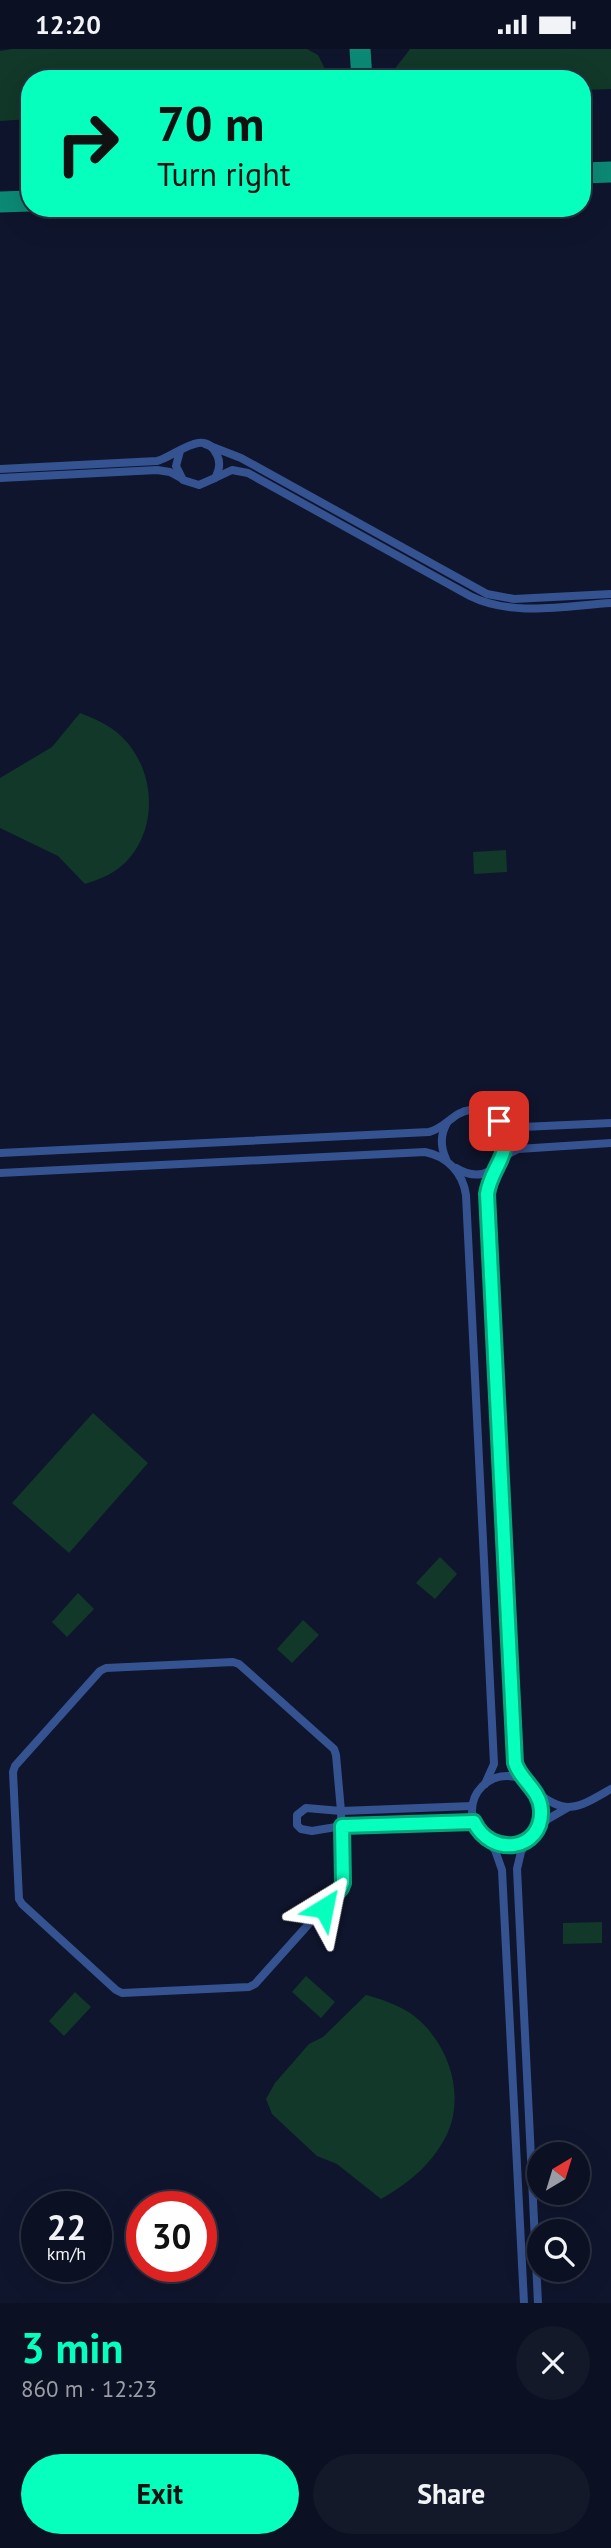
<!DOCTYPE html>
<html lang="en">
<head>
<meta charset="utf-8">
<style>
  :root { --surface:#0b1022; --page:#14192a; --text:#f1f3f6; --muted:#9a9da5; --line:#2b3040; --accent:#07ffbd }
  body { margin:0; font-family:"PT Sans",sans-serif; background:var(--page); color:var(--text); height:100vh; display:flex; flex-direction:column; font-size:26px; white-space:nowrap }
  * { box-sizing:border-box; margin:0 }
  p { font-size:23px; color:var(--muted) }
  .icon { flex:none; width:38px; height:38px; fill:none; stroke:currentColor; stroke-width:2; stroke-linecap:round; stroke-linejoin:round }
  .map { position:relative; height:2254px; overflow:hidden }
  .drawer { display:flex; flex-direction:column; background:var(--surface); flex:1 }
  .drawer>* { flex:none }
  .guide { position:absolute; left:21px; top:21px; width:570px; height:147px; border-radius:28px; box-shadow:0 7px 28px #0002,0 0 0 2px var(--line); background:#07ffbd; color:#111; overflow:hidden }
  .needle { width:46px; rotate:38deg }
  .buttons { position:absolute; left:527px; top:2093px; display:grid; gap:14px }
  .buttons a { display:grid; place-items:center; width:63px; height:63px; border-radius:50%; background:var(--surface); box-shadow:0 7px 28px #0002,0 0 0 2px var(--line); font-size:35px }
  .speed { position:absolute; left:21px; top:2142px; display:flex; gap:14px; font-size:35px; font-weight:700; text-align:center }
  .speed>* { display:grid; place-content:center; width:91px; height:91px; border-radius:50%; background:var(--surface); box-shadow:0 7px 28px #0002,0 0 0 2px var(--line); line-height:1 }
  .speed small { font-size:18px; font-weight:400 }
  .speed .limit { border:10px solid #d22; background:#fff; color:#111 }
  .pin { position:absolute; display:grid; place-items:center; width:60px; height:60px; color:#fff; margin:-30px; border-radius:14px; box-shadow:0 4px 10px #0006 }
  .me { position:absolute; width:77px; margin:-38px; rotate:35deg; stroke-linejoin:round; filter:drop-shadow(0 0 5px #0008) }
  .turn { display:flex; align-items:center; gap:24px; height:147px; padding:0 21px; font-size:32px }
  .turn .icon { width:91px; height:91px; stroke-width:2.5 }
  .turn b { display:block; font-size:49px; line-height:60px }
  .round { display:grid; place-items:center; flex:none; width:74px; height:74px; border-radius:37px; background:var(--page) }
  .overview { display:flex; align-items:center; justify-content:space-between; height:119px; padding:0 21px }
  h1 { font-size:42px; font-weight:600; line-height:52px; color:var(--accent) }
  .button { display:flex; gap:14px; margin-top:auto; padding:14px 21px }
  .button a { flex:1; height:80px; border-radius:42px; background:var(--accent); color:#111; font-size:28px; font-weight:600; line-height:80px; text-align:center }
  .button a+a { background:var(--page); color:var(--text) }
  .status { display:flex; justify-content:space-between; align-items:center; height:49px; padding:0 35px; background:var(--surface); direction:ltr }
  .status svg { height:19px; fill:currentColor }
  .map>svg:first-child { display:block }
  .green { fill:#113828 }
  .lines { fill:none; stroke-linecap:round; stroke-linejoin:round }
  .taxiway { stroke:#0b8a75; stroke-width:21 }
  .minor { stroke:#355391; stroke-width:8 }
  .route-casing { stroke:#05a67b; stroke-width:18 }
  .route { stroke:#07ffbd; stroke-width:12 }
</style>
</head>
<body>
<div class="status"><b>12:20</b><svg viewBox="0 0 49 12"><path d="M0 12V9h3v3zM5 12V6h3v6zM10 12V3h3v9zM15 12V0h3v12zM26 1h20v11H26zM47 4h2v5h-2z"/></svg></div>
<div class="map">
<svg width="611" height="2254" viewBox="0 0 611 2254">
  <rect width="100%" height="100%" fill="#0f152d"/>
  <!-- green -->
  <g class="green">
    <polygon points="12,0 307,0 318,6 330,30 30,30 30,70 0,72 0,2"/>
    <polygon points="410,0 611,0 611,40 583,41 583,30 393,30 394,21"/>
    <path d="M80,664C95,670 110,676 122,688C158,723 159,787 119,819C109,827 97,831 85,835L58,807L0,779V729L52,698Z"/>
    <polygon points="506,801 507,823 474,825 473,803"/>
    <polygon points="93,1364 148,1414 69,1504 12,1454"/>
    <polygon points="440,1508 457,1525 435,1550 416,1534"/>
    <polygon points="78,1544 94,1560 67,1588 52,1573"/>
    <polygon points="303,1571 319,1586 292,1614 277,1600"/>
    <polygon points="602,1873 602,1894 563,1895 563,1874"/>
    <polygon points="306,1927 335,1953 321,1969 292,1943"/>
    <polygon points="75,1943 91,1958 64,1987 49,1972"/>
    <path d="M366,1946C381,1950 396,1955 410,1964C446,1989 466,2042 448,2083C434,2114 409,2134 381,2150L337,2115L317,2107L272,2065L266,2050L275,2034L309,1995L323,1988Z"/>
  </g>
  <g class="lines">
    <!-- taxiway -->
    <g class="taxiway">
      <polyline points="360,0 362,30"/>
      <polyline points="583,124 611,123"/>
      <polyline points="0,153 30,152"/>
    </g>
    <!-- minor -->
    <g class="minor">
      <polyline points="205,395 241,409 487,545 514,550 611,545"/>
      <path d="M0,420L157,412C175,408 204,377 217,406C221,414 219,422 215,429L199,436L183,431L176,417L180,402"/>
      <polyline points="0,429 157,421 170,423 181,429"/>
      <path d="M215,429L232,421L248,424L470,547C512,568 565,557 611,554"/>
      <polyline points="500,1072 522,1078 611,1074"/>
      <path d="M0,1104L429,1083C446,1079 453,1063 470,1061C526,1054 509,1151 456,1119"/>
      <path d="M446,1110C440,1097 440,1086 447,1074"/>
      <path d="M0,1124L425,1103C447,1107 463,1124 466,1146L494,1715L485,1735"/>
      <polygon points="233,1613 239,1615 334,1700 336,1706 341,1762 343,1834 341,1839 255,1935 249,1938 122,1944 116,1941 22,1855 19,1850 13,1723 15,1717 100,1622 106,1619"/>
      <circle cx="507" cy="1762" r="35"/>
      <path d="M527,1734L515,1714L487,1145C490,1124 499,1108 518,1100L611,1094"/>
      <path d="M536,1742C566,1769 581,1757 611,1740"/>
      <polyline points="472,1757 341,1762 306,1759 297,1766 297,1776 301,1780 312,1782 342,1777 474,1773"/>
      <polyline points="538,1779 548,1770 567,1759"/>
      <polyline points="483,1788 495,1801 502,1821 524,2254"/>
      <polyline points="529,1789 521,1803 517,1820 538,2254"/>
    </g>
  </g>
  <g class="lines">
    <!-- route casing -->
    <g class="route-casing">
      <path id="route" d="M324,1859L341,1839L343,1834L342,1777L474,1773C491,1809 543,1802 541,1761C540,1741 521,1732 515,1714L487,1145C491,1116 517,1102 499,1072"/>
    </g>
    <!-- route -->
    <use href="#route" class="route"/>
  </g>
</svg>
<div class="buttons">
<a><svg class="needle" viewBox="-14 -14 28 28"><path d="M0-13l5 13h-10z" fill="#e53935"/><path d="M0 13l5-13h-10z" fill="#9a9da5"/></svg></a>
<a><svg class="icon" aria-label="search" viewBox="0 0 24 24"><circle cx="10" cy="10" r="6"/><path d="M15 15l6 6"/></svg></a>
</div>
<div class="speed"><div>22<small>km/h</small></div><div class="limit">30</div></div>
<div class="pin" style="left:499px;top:1072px;background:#d93025"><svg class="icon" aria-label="arrive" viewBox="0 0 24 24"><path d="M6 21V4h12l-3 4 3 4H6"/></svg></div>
<svg class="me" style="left:324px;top:1859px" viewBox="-20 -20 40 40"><path d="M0-17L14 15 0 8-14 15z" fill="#07ffbd" stroke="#fff" stroke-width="4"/></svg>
<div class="guide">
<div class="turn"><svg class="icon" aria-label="right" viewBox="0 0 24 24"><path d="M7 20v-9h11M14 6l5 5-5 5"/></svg><div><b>70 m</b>Turn right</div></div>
</div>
</div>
<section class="drawer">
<div class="overview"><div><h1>3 min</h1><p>860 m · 12:23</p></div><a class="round"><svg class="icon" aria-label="close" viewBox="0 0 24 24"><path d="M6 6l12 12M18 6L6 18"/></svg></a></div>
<div class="button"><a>Exit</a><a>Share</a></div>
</section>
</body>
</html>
